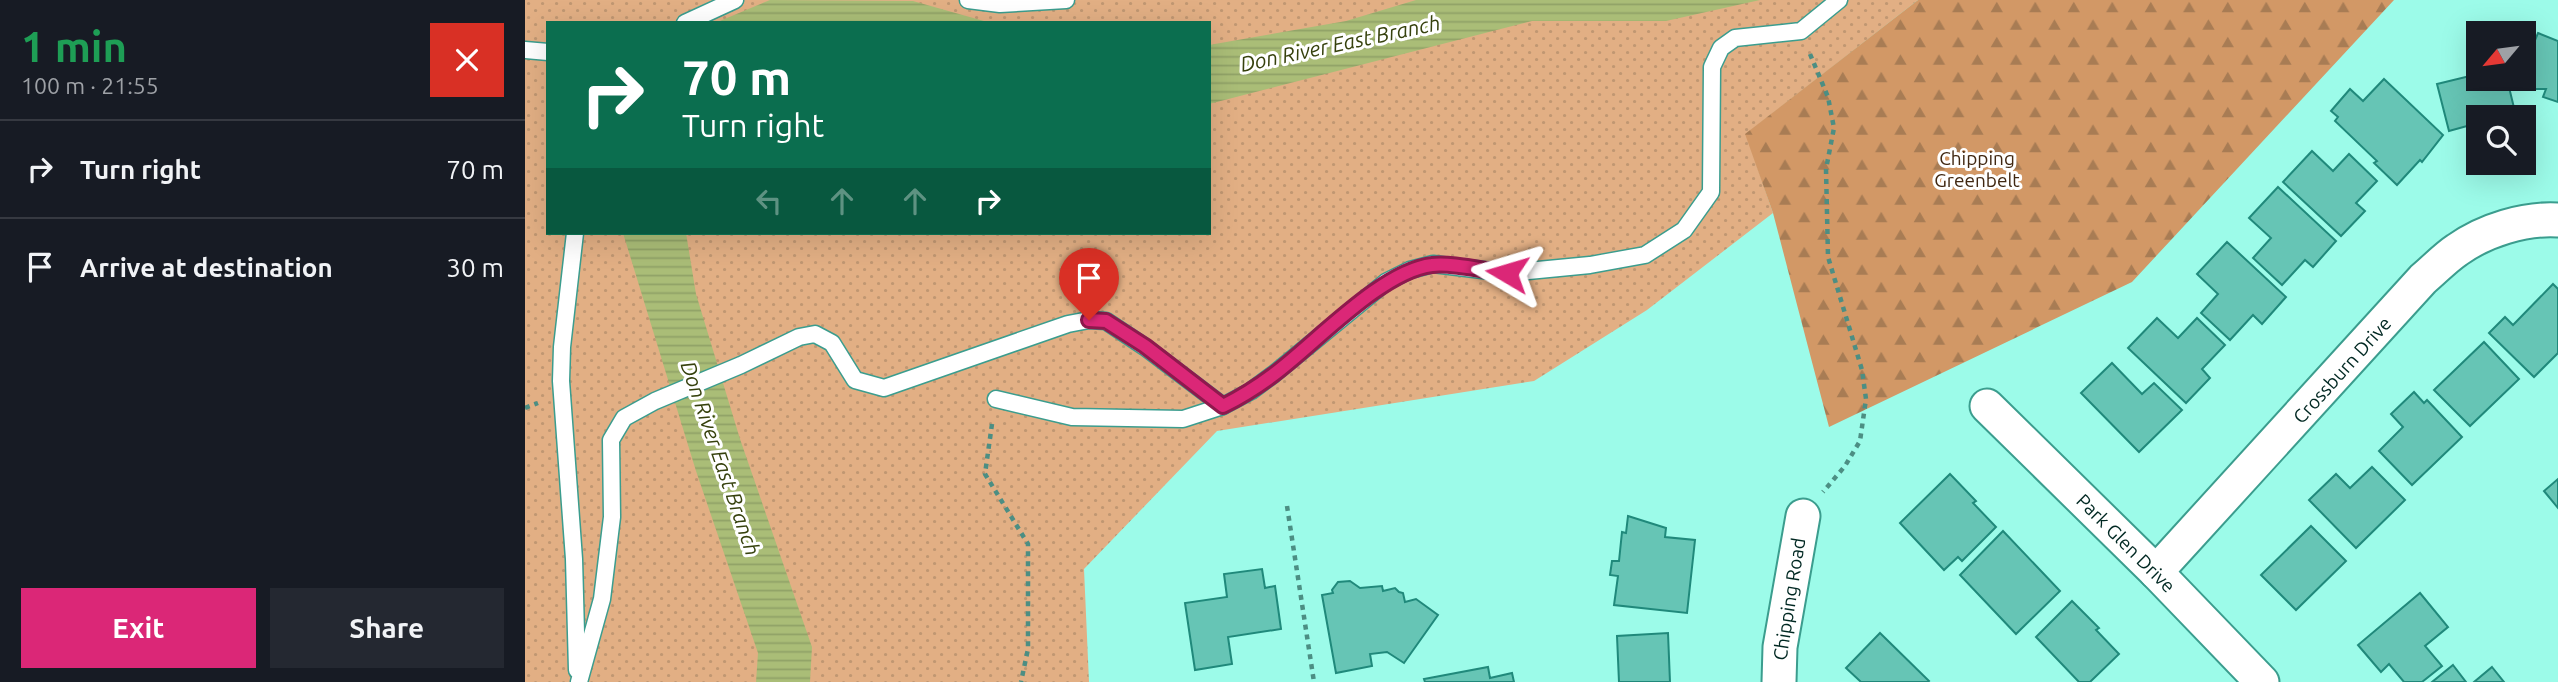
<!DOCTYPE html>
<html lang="en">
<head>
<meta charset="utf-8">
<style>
  :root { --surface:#171b24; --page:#242831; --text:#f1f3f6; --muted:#9ea1a6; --line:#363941; --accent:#db2777 }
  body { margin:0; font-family:Ubuntu,sans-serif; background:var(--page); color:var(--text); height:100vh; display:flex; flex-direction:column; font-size:26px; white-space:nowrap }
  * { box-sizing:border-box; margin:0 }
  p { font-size:23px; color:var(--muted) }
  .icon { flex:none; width:38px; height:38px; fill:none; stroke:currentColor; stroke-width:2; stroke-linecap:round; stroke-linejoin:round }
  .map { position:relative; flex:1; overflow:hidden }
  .details { display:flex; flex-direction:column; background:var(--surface); width:525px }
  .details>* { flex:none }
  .top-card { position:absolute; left:21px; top:21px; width:665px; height:214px; border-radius:0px; box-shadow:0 7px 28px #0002; background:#0b6e4f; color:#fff; overflow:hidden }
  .needle { width:46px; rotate:241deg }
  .tools { position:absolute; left:1941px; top:21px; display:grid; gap:14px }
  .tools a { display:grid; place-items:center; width:70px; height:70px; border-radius:0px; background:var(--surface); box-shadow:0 7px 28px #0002; font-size:35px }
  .pin { position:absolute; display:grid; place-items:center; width:60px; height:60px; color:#fff; margin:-72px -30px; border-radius:50% 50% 50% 0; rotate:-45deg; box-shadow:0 0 7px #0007 }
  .pin .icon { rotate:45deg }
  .me { position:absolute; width:77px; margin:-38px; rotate:277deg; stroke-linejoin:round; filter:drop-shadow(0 0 5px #0008) }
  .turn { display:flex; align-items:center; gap:24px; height:147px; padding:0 21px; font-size:32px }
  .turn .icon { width:91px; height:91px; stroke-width:2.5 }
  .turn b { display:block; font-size:49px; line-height:60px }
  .lanes { display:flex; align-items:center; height:66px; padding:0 21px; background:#0003; justify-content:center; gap:35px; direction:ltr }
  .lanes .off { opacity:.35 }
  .round { display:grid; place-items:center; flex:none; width:74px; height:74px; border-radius:0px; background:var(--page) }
  .head { display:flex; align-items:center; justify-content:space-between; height:119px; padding:0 21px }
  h1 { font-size:42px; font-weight:700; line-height:52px; color:#1e9e55 }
  .action { display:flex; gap:14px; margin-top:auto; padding:14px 21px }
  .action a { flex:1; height:80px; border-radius:0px; background:var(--accent); color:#fff; font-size:28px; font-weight:700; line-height:80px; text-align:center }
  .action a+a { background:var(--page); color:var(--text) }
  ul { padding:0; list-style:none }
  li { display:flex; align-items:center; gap:21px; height:98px; padding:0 21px; border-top:2px solid var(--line) }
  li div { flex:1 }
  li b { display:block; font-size:26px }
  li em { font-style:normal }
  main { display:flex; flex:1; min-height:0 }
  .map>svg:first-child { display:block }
  .grass { fill:url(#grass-dots); fill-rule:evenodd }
  .forest { fill:url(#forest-firs) }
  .water { fill:url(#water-rules) }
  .building { fill:#66c5b5; stroke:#20897b; stroke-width:2 }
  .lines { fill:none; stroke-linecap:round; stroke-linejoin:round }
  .lane-casing { stroke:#3b9d8e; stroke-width:19 }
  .street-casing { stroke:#3b9d8e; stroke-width:37 }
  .path { stroke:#4c8e83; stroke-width:4.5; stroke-dasharray:5 5; stroke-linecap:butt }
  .lane { stroke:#fff; stroke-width:16 }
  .street { stroke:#fff; stroke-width:33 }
  .route-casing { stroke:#8e194d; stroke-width:18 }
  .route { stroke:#db2777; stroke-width:12 }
  .labels { text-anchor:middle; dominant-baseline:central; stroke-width:6; stroke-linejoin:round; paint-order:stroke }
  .park-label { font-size:19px; fill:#402711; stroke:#fff }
  .street-label { font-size:19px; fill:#002822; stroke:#fff }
  .water-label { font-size:21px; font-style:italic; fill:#36410d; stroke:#fff }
</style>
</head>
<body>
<main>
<section class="details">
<div class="head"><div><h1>1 min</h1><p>100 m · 21:55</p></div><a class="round" style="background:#d93025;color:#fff"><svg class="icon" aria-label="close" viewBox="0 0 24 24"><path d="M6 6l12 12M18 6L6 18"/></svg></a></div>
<ul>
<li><svg class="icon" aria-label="right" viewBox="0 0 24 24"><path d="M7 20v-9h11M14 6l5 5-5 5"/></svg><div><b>Turn right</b></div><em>70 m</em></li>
<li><svg class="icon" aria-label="arrive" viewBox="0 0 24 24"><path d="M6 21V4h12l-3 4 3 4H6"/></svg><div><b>Arrive at destination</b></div><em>30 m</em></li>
</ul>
<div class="action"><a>Exit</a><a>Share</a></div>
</section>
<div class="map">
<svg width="2033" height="682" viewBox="0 0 2033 682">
  <defs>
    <pattern id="grass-dots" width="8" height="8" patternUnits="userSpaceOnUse" patternTransform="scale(1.75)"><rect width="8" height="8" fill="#e2af84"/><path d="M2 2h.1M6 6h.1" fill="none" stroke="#c09772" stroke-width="1.8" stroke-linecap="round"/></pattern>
    <pattern id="forest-firs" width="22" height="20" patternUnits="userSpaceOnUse" patternTransform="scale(1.75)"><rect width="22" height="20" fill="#d29866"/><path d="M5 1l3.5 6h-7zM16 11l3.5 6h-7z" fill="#a87c54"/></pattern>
    <pattern id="water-rules" width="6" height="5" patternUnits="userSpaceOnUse" patternTransform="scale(1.75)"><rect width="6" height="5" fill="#aabd77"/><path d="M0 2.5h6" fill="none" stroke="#90a267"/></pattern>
  </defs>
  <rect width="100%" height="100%" fill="#9cfbe9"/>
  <!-- grass -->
  <path class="grass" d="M0,0H1393L1221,134L1248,213L1122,310L1009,381L692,431L559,569L564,682H0ZM23,23H684V233H23Z"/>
  <!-- forest -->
  <polygon class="forest" points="1393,0 1869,0 1607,282 1304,427 1248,213 1220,134"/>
  <!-- water -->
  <g class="water">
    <polygon points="245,0 388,1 466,23 190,23"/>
    <polygon points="891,0 1235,0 1141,21 1007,21 684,104 684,45 821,21"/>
    <polygon points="98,233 161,233 171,294 215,439 287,647 285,682 231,682 233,653 171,471"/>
  </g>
  <!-- building -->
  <g class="building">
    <polygon points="2013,33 2033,41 2033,102 2018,97 2021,89 2001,89 1998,46 2008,45"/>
    <polygon points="1953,74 1953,79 1982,79 1991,116 1953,117 1953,123 1924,131 1912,84"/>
    <polygon points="1859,79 1918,135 1897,162 1895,160 1872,185 1849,163 1852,161 1810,121 1813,117 1806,111 1825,89 1838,101"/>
    <polygon points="1787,151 1808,171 1824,154 1852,181 1831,203 1840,211 1816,236 1758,182"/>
    <polygon points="1753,187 1811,241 1788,267 1780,260 1757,285 1728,258 1746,238 1724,218"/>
    <polygon points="1702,242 1761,297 1737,324 1728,315 1705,340 1676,313 1693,294 1672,274"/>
    <polygon points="2028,284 2033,289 2033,353 2009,377 1964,333 1980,317 1988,325"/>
    <polygon points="1632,318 1653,338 1672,318 1700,345 1677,369 1685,378 1661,403 1603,348"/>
    <polygon points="1959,342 1994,379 1945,426 1909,390"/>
    <polygon points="1587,363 1617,394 1629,383 1657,410 1614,452 1556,393"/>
    <polygon points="1889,392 1899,403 1902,400 1937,437 1887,485 1854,451 1878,427 1866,414"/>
    <polygon points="1847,467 1880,500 1831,548 1784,500 1811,474 1825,488"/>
    <polygon points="1425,474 1451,501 1448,503 1471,527 1437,561 1433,557 1419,570 1375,523"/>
    <polygon points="2033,479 2033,508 2019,491"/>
    <polygon points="1103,516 1141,528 1140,537 1170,540 1162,613 1089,605 1093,576 1085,575 1087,561 1094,561 1097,532 1101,533"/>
    <polygon points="1786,526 1821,561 1771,610 1736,575"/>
    <polygon points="1478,531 1535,591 1491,634 1435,575"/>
    <polygon points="737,569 740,588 750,586 756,629 703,637 707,664 670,670 660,603 702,597 699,574"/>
    <polygon points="825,581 835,588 857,586 858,591 870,588 874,592 878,593 880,602 891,599 913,615 879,663 862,652 845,654 847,666 811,673 797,595 808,593 807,590 813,582"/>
    <polygon points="1895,593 1923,627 1900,646 1917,666 1897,682 1879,682 1864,664 1856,672 1833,645"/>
    <polygon points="1547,601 1574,628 1571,630 1594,654 1565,682 1554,682 1511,637"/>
    <polygon points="1143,633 1145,682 1094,682 1092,636"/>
    <polygon points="1355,633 1404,681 1403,682 1336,682 1321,668"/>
    <polygon points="1928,665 1941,682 1907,682"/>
    <polygon points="963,667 965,678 987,673 989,682 900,682 899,679"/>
    <polygon points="1967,667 1979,682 1949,682"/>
  </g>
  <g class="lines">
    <!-- lane casing -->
    <g class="lane-casing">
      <g id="lane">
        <polyline points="443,0 475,4 541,0"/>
        <polyline points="160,23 210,0"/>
        <polyline points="0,50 23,52"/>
        <polyline points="50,233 37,347 36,381 49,559 52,670"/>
        <polyline points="471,399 547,417 658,419 698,406"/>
        <polyline points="54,682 77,599 87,517 86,440 99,418 130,401 216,365 274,337 290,334 307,343 330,380 359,388 543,324 564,320 581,321 620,347 698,406 726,391 749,374 861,282 885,270 908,264 982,273 1065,265 1120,255 1159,230 1186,192 1187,67 1196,48 1210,38 1276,31 1314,0"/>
      </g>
    </g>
    <!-- street casing -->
    <g class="street-casing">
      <g id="street">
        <polyline points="1462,406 1631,572 1737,682"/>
        <path d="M1631,572L1898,279C1910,269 1920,258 1932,250C1960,230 2000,218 2033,220"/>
        <polyline points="1254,682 1255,647 1278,516"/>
      </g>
    </g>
    <!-- path -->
    <g class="path">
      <polyline points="1285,54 1303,97 1309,128 1301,169 1303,257 1337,370 1341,399 1335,441 1320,466 1298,492"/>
      <polyline points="0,408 13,403"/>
      <polyline points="467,424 460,474 503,544 503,649 496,682"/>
      <polyline points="762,506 789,682"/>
    </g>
    <!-- lane -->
    <use href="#lane" class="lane"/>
    <!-- street -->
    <use href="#street" class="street"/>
  </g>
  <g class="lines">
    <!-- route casing -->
    <g class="route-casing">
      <path id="route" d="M564,320L581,321L620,346L698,406C716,397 732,387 748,375C790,344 856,271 907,265C925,262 962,271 982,273"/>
    </g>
    <!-- route -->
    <use href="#route" class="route"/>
  </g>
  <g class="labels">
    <!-- park labels -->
    <g class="park-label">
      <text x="1452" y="158">Chipping<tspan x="1452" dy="22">Greenbelt</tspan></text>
    </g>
    <!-- street labels -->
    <g class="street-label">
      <text transform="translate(1817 370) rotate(-48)">Crossburn Drive</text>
      <text transform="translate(1601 543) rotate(45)">Park Glen Drive</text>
      <text transform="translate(1264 599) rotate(-81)">Chipping Road</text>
    </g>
    <!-- water labels -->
    <g class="water-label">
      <text transform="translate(815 43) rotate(-12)">Don River East Branch</text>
      <text transform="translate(196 458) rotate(71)">Don River East Branch</text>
    </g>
  </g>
</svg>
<div class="tools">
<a><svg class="needle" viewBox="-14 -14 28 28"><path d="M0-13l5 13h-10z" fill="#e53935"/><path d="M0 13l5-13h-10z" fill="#9ea1a6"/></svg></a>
<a><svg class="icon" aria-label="search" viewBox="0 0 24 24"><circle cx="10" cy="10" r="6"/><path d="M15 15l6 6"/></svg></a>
</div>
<div class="pin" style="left:564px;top:320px;background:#d93025"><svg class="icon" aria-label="arrive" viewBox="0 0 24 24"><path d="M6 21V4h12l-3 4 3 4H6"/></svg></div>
<svg class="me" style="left:982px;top:273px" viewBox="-20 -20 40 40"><path d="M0-17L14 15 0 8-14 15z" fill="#db2777" stroke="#fff" stroke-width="4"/></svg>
<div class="top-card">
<div class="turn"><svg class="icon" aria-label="right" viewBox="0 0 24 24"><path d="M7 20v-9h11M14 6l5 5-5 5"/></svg><div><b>70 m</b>Turn right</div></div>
<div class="lanes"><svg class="icon off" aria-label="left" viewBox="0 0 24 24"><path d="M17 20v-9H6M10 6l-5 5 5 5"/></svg><svg class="icon off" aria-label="ahead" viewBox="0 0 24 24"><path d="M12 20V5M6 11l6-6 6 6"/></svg><svg class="icon off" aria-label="ahead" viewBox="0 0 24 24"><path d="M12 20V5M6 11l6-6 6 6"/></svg><svg class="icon" aria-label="right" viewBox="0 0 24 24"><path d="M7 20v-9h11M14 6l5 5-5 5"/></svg></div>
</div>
</div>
</main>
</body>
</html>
